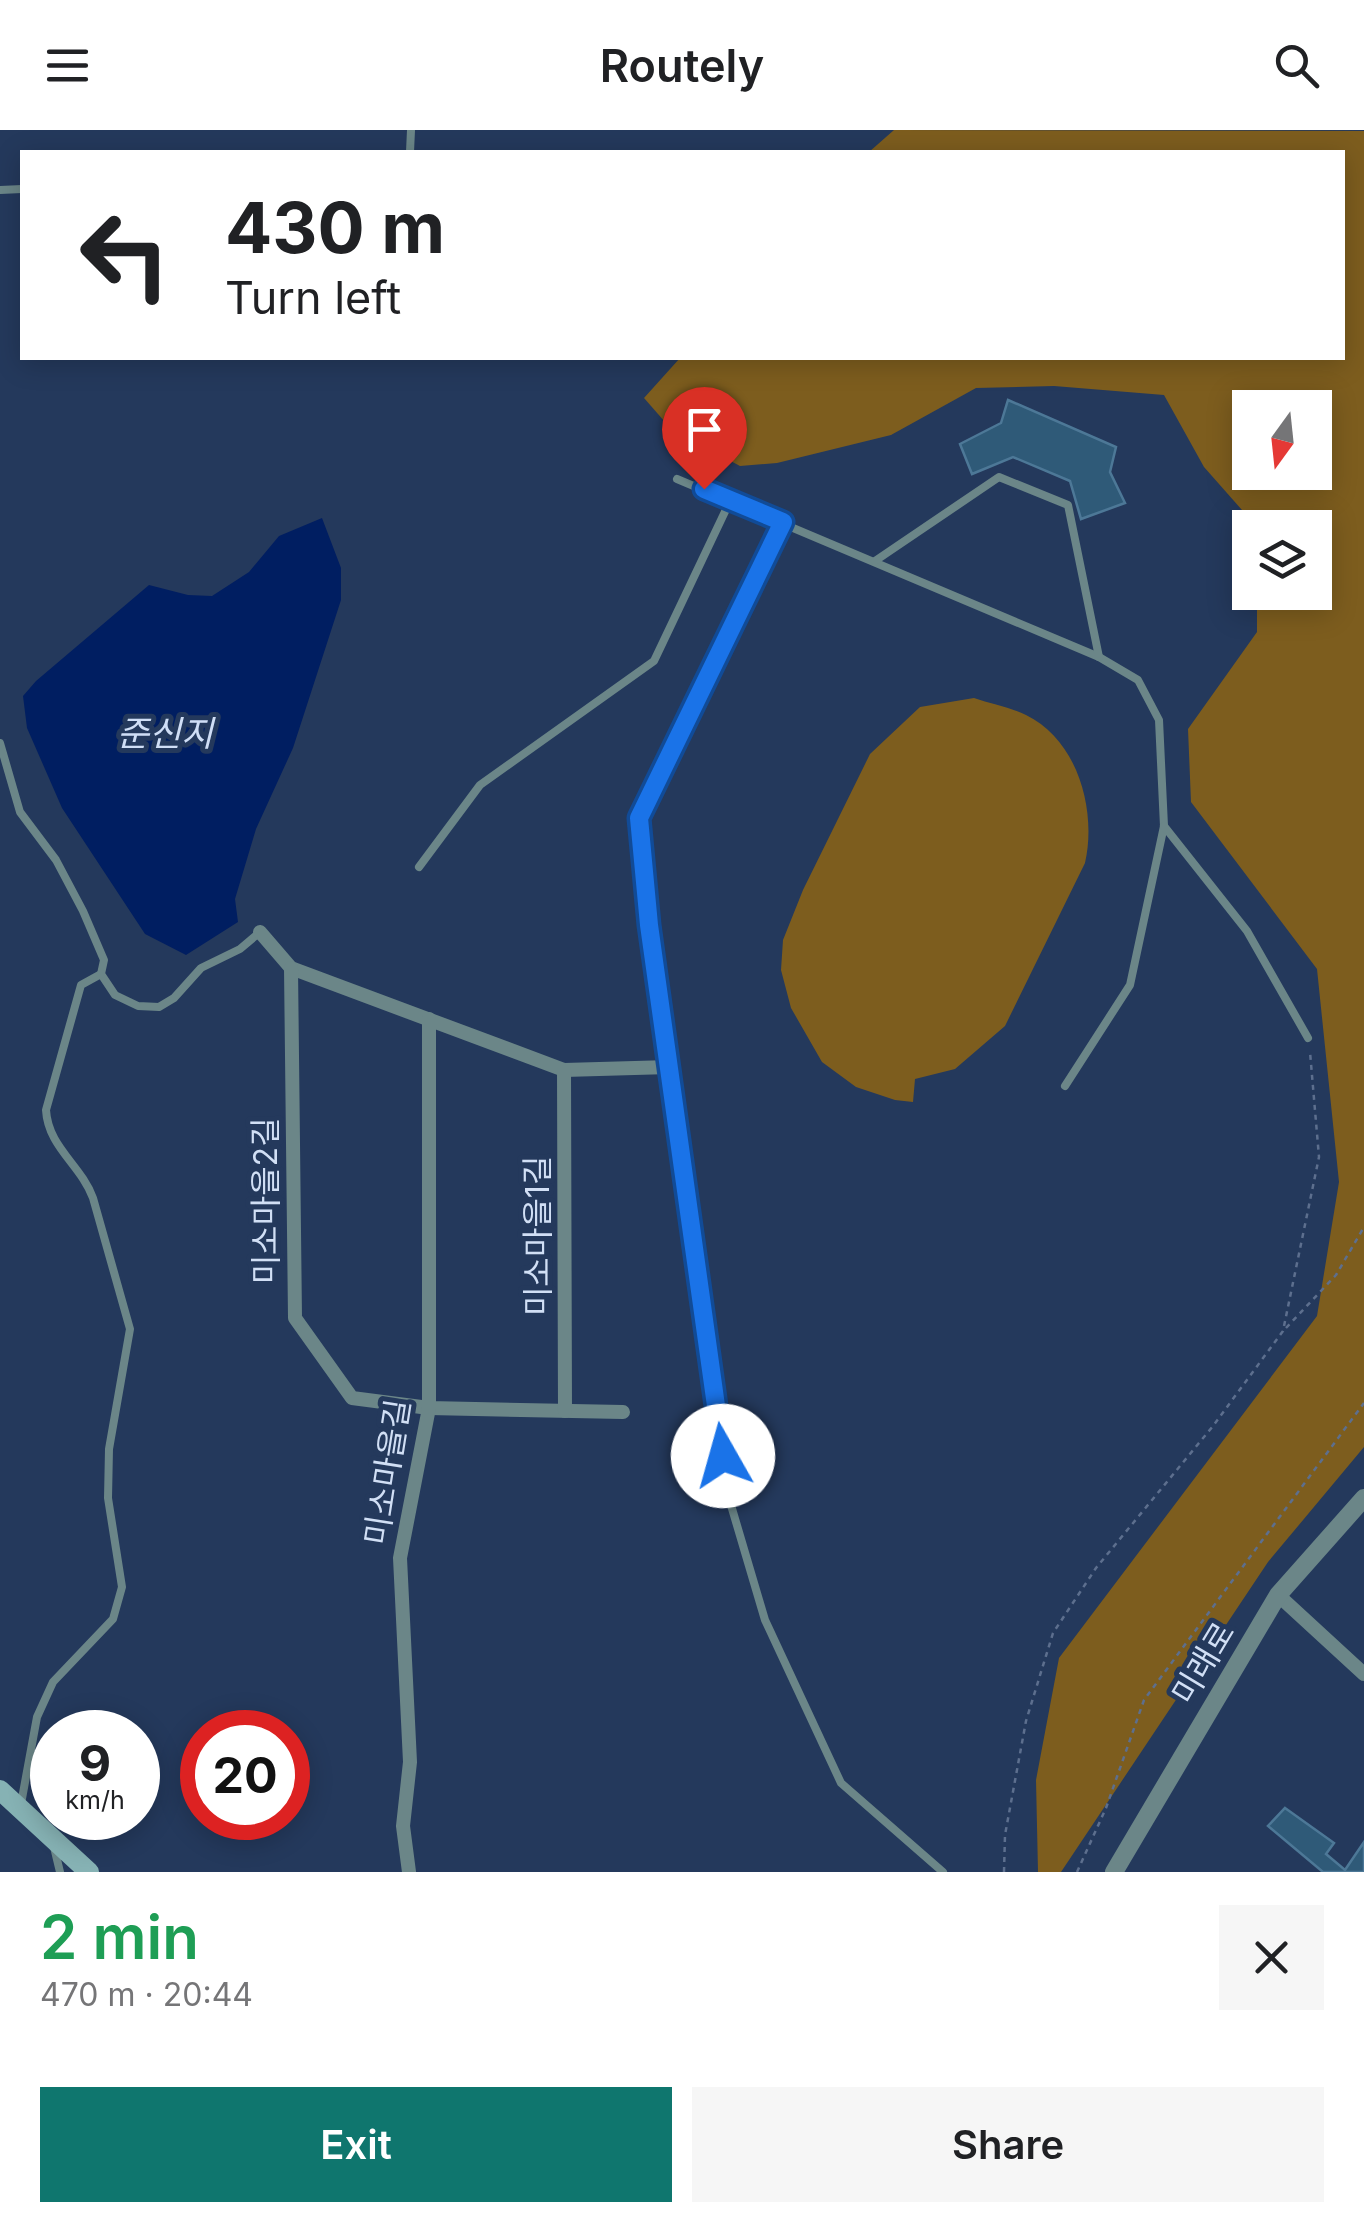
<!DOCTYPE html>
<html lang="en">
<head>
<meta charset="utf-8">
<style>
  :root { --surface:#fff; --page:#f6f6f6; --text:#202124; --muted:#757577; --accent:#0f766e }
  body { margin:0; font-family:Inter,"Noto Sans KR",sans-serif; background:var(--page); color:var(--text); height:100vh; display:flex; flex-direction:column; font-size:38px; white-space:nowrap }
  * { box-sizing:border-box; margin:0 }
  p { font-size:32px; color:var(--muted) }
  .icon { flex:none; width:55px; height:55px; fill:none; stroke:currentColor; stroke-width:2; stroke-linecap:round; stroke-linejoin:round }
  .map { position:relative; height:1742px; overflow:hidden }
  .details { display:flex; flex-direction:column; background:var(--surface); flex:1 }
  .details>* { flex:none }
  .guide { position:absolute; left:20px; top:20px; width:1325px; height:210px; border-radius:0px; box-shadow:0 5px 25px #0003; background:#fff; color:var(--text); overflow:hidden }
  .needle { width:65px; rotate:195deg }
  .fabs { position:absolute; left:1232px; top:260px; display:grid; gap:20px }
  .fabs a { display:grid; place-items:center; width:100px; height:100px; border-radius:0px; background:var(--surface); box-shadow:0 5px 25px #0003; font-size:50px }
  .speed { position:absolute; left:30px; top:1580px; display:flex; gap:20px; font-size:50px; font-weight:700; text-align:center }
  .speed>* { display:grid; place-content:center; width:130px; height:130px; border-radius:50%; background:var(--surface); box-shadow:0 5px 25px #0003; line-height:1 }
  .speed small { font-size:25px; font-weight:400 }
  .speed .limit { border:15px solid #d22; background:#fff; color:#111 }
  .pin { position:absolute; display:grid; place-items:center; width:85px; height:85px; color:#fff; margin:-102px -42px; border-radius:50% 50% 50% 0; rotate:-45deg; box-shadow:0 0 10px #0007 }
  .pin .icon { rotate:45deg }
  .me { position:absolute; width:110px; margin:-55px; rotate:353deg; stroke-linejoin:round; filter:drop-shadow(0 0 8px #0008) }
  .turn { display:flex; align-items:center; gap:35px; height:210px; padding:0 40px; font-size:45px }
  .turn .icon { width:130px; height:130px; stroke-width:2.5 }
  .turn b { display:block; font-size:70px; line-height:85px }
  .round { display:grid; place-items:center; flex:none; width:105px; height:105px; border-radius:0px; background:var(--page) }
  .head { display:flex; align-items:center; justify-content:space-between; height:170px; padding:0 40px }
  h1 { font-size:60px; font-weight:600; line-height:75px; color:#1e9e55 }
  .button { display:flex; gap:20px; margin-top:auto; padding:20px 40px }
  .button a { flex:1; height:115px; border-radius:0px; background:var(--accent); color:#fff; font-size:40px; font-weight:600; line-height:115px; text-align:center }
  .button a+a { background:var(--page); color:var(--text) }
  header { display:flex; justify-content:space-between; align-items:center; height:130px; padding:0 40px; background:var(--surface); font-size:45px; font-weight:600 }
  .map>svg:first-child { display:block }
  .green { fill:#7d5d1e; fill-rule:evenodd }
  .water { fill:#001e61 }
  .building { fill:#2f5a78; stroke:#4d7897; stroke-width:2.5 }
  .lines { fill:none; stroke-linecap:round; stroke-linejoin:round }
  .path { stroke:#5d6f8e; stroke-width:2.5; stroke-dasharray:5 5; stroke-linecap:butt }
  .service { stroke:#6b8688; stroke-width:8 }
  .minor { stroke:#6b8688; stroke-width:14 }
  .tertiary { stroke:#6b8688; stroke-width:18 }
  .secondary { stroke:#86b2b4; stroke-width:20 }
  .route-casing { stroke:#114b97; stroke-width:25 }
  .route { stroke:#1a73e8; stroke-width:18 }
  .labels { text-anchor:middle; dominant-baseline:central; stroke-width:10; stroke-linejoin:round; paint-order:stroke }
  .street-label { font-size:32px; fill:#d1dff5; stroke:#24395c }
  .water-label { font-size:35px; font-style:italic; fill:#cfdef6; stroke:#24395c }
</style>
</head>
<body>
<header><svg class="icon" aria-label="menu" viewBox="0 0 24 24"><path d="M4 6h16M4 12h16M4 18h16"/></svg>Routely<svg class="icon" aria-label="search" viewBox="0 0 24 24"><circle cx="10" cy="10" r="6"/><path d="M15 15l6 6"/></svg></header>
<div class="map">
<svg width="1364" height="1742" viewBox="0 0 1364 1742">
  <rect width="100%" height="100%" fill="#24395c"/>
  <!-- green -->
  <g class="green">
    <path d="M894,0L1364,1V1317L1268,1432L1061,1742H1038L1036,1650L1059,1528L1317,1186L1339,1052L1317,839L1191,672L1188,599L1257,502V463L1315,462V398L1257,397L1204,337L1164,265L1054,256L976,258L891,305L777,333L740,336L672,300L644,268L680,228H1342V22H869ZM1250,278H1315V342H1250Z"/>
    <path d="M974,568C991,574 1010,577 1026,585C1078,610 1097,681 1085,733L1005,896L955,939L915,949L913,972L895,970L856,957L822,932L791,878L781,840L783,810L803,760L870,624L920,577Z"/>
  </g>
  <!-- water -->
  <polygon class="water" points="322,388 341,438 341,470 293,618 256,699 235,769 238,792 186,825 145,804 62,678 27,598 23,566 36,551 149,455 188,465 212,466 249,442 279,406"/>
  <!-- building -->
  <g class="building">
    <polygon points="1008,270 1116,317 1110,342 1125,373 1081,389 1070,351 1013,327 972,344 960,314 1001,293"/>
    <polygon points="1285,1678 1334,1713 1326,1724 1345,1740 1364,1712 1364,1742 1323,1742 1268,1696"/>
  </g>
  <g class="lines">
    <!-- path -->
    <g class="path">
      <polyline points="1286,1198 1336,1145 1364,1097"/>
      <polyline points="1004,1742 1005,1705 1026,1591 1053,1503 1096,1438 1213,1296 1283,1201 1319,1027 1310,922"/>
      <polyline points="1077,1742 1106,1678 1144,1570 1364,1273"/>
    </g>
    <!-- service -->
    <g class="service">
      <polyline points="410,22 411,0"/>
      <polyline points="0,60 22,59"/>
      <polyline points="677,349 1099,527 1138,550 1159,590 1164,696 1130,855 1065,956"/>
      <polyline points="783,392 639,688 649,795 728,1365 765,1490 841,1653 943,1742"/>
      <polyline points="875,431 999,347 1068,375 1099,527"/>
      <polyline points="0,613 20,682 56,730 83,781 104,830 101,844 115,865 138,876 159,877 174,868 201,838 240,819 260,802"/>
      <polyline points="1164,696 1247,801 1308,908"/>
      <polyline points="419,737 480,655 654,531 731,369"/>
      <path d="M21,1674L37,1587L53,1552L113,1489L122,1457L108,1368L109,1319L130,1199L93,1068C81,1035 48,1017 46,980L81,855L101,844"/>
      <polyline points="54,1717 60,1742"/>
    </g>
    <!-- minor -->
    <g class="minor">
      <polyline points="260,802 291,838 564,940 670,937"/>
      <polyline points="291,838 295,1188 352,1268 429,1278 623,1282"/>
      <polyline points="564,940 565,1281"/>
      <polyline points="1278,1465 1364,1544"/>
      <polyline points="409,1742 403,1696 410,1632 400,1428 429,1278 429,889"/>
    </g>
    <!-- tertiary -->
    <polyline class="tertiary" points="1114,1742 1278,1465 1364,1368"/>
    <!-- secondary -->
    <polyline class="secondary" points="0,1660 89,1742"/>
  </g>
  <g class="lines">
    <!-- route casing -->
    <g class="route-casing">
      <polyline id="route" points="704,359 783,392 639,688 649,795 723,1326"/>
    </g>
    <!-- route -->
    <use href="#route" class="route"/>
  </g>
  <g class="labels">
    <!-- street labels -->
    <g class="street-label">
      <text transform="translate(265 1071) rotate(-90)">미소마을2길</text>
      <text transform="translate(537 1106) rotate(-90)">미소마을1길</text>
      <text transform="translate(387 1342) rotate(-81)">미소마을길</text>
      <text transform="translate(1203 1533) rotate(-59)">미래로</text>
    </g>
    <!-- water labels -->
    <g class="water-label">
      <text x="165" y="603">준신지</text>
    </g>
  </g>
</svg>
<div class="fabs">
<a><svg class="needle" viewBox="-14 -14 28 28"><path d="M0-13l5 13h-10z" fill="#e53935"/><path d="M0 13l5-13h-10z" fill="#757577"/></svg></a>
<a><svg class="icon" aria-label="layers" viewBox="0 0 24 24"><path d="M12 4l9 5-9 5-9-5zM3 14l9 5 9-5"/></svg></a>
</div>
<div class="speed"><div>9<small>km/h</small></div><div class="limit">20</div></div>
<div class="pin" style="left:704px;top:359px;background:#d93025"><svg class="icon" aria-label="arrive" viewBox="0 0 24 24"><path d="M6 21V4h12l-3 4 3 4H6"/></svg></div>
<svg class="me" style="left:723px;top:1326px" viewBox="-20 -20 40 40"><circle r="19" fill="#fff"/><path d="M0-13L10 11 0 6-10 11z" fill="#1a73e8"/></svg>
<div class="guide">
<div class="turn"><svg class="icon" aria-label="left" viewBox="0 0 24 24"><path d="M17 20v-9H6M10 6l-5 5 5 5"/></svg><div><b>430 m</b>Turn left</div></div>
</div>
</div>
<section class="details">
<div class="head"><div><h1>2 min</h1><p>470 m · 20:44</p></div><a class="round"><svg class="icon" aria-label="close" viewBox="0 0 24 24"><path d="M6 6l12 12M18 6L6 18"/></svg></a></div>
<div class="button"><a>Exit</a><a>Share</a></div>
</section>
</body>
</html>
